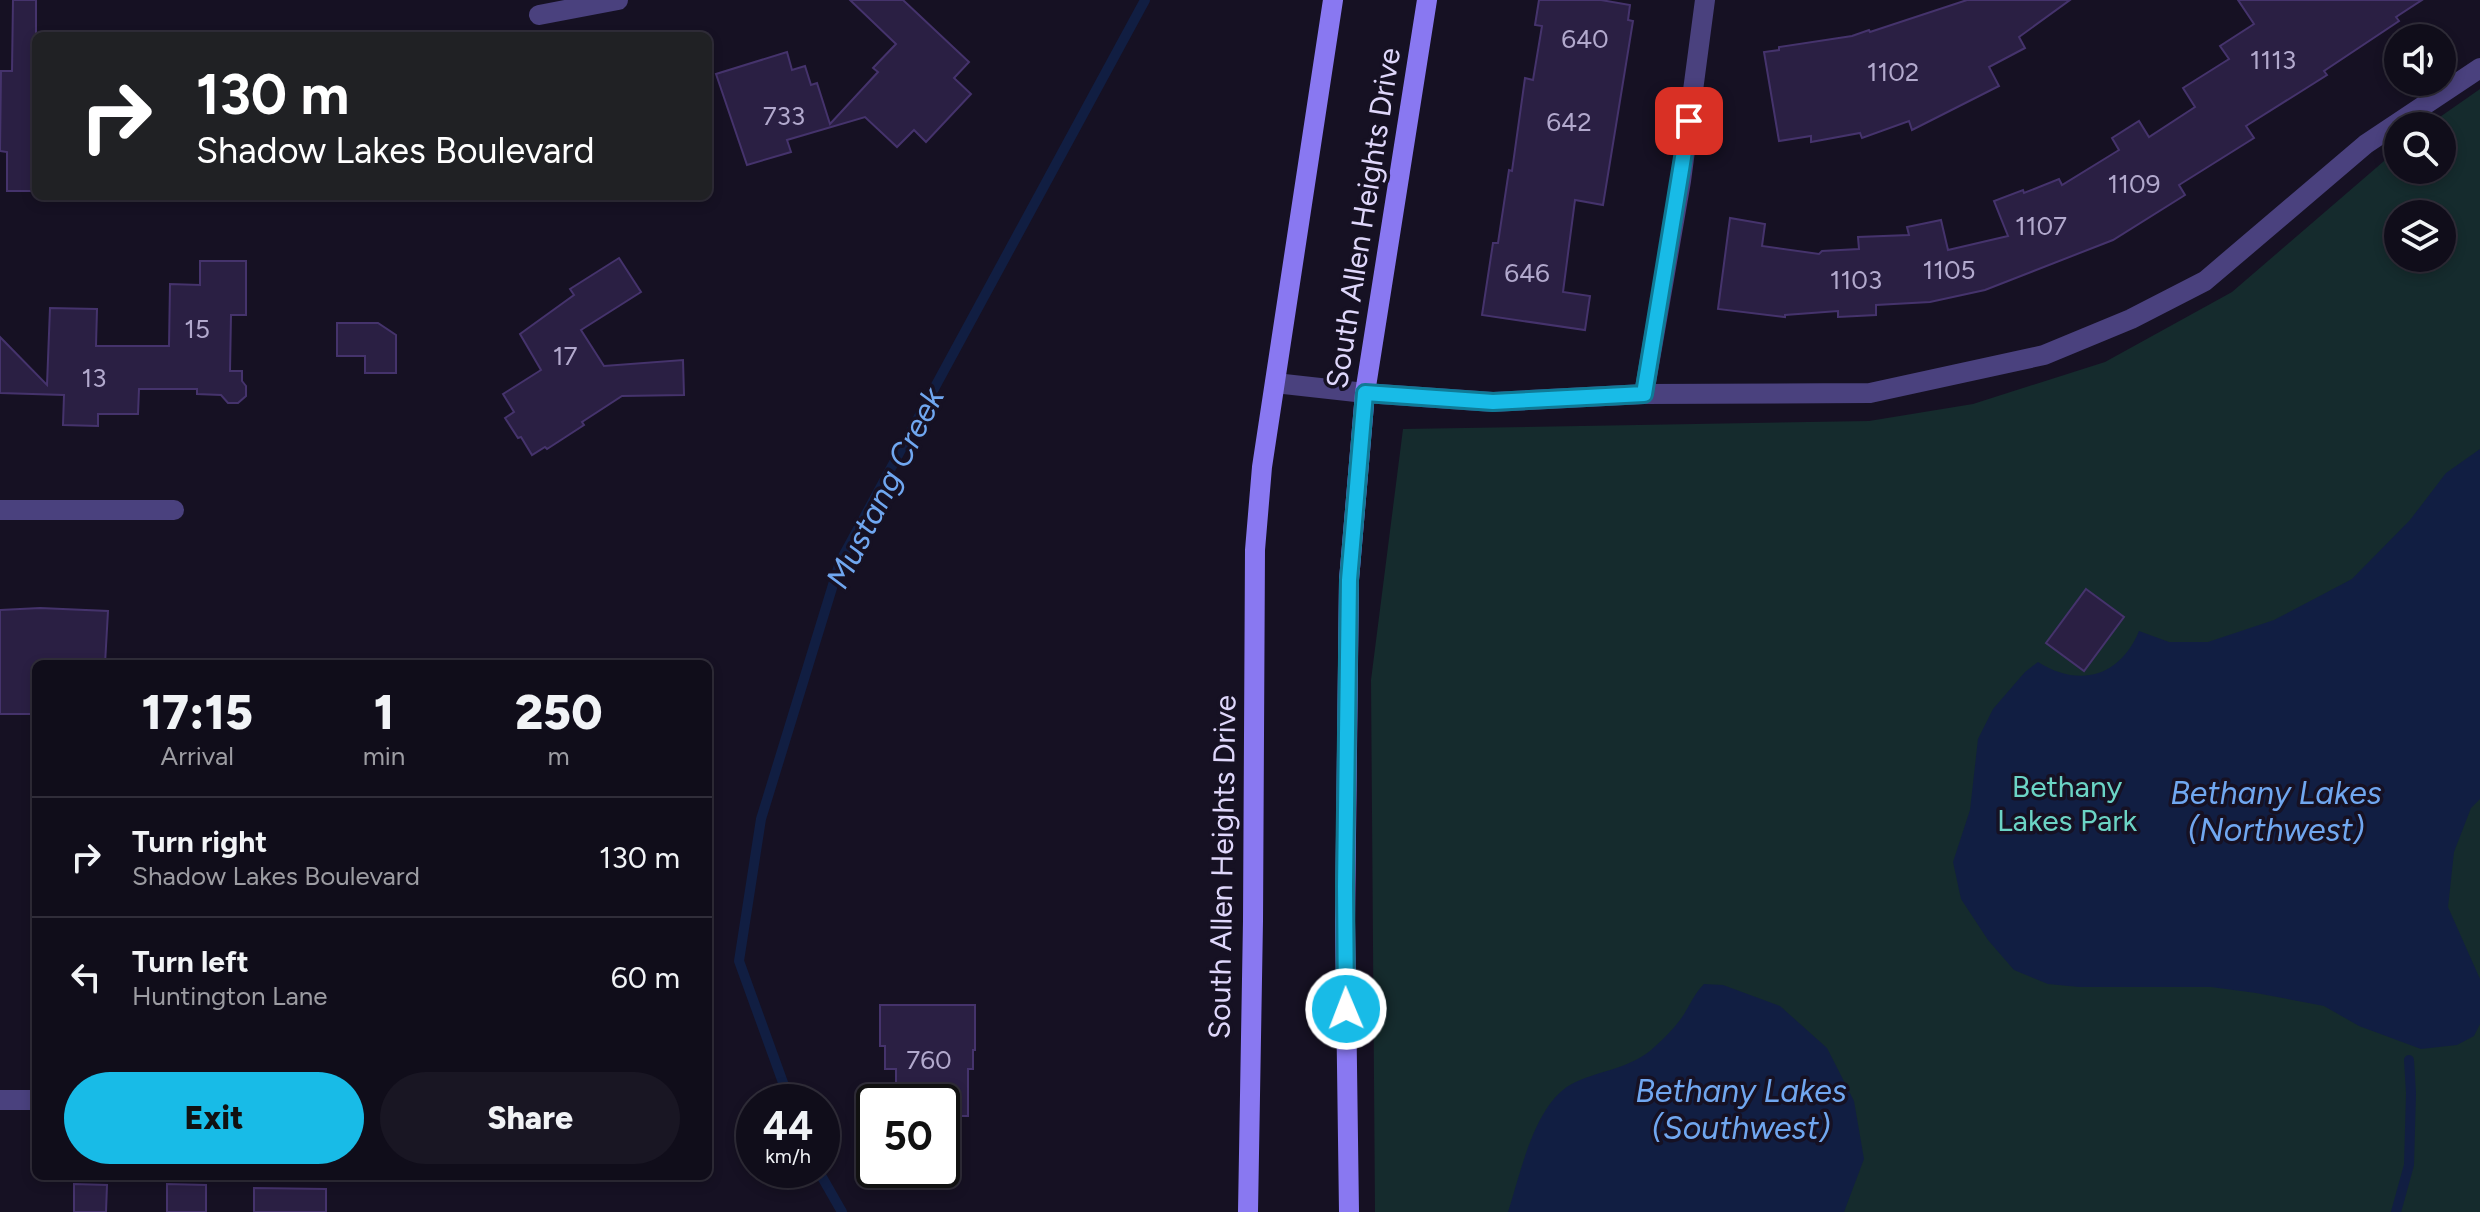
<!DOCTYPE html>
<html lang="en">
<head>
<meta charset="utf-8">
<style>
  :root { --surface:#100d1a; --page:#191623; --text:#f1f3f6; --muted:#9c9ca2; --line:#302d39; --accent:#18bbe7 }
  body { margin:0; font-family:Figtree,sans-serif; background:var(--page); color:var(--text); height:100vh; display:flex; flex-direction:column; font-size:30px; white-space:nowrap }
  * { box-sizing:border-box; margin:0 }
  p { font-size:26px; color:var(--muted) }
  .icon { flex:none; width:44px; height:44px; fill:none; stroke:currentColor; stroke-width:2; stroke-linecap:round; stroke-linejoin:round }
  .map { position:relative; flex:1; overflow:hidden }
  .sheet { position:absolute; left:32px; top:660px; width:680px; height:520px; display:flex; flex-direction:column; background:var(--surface); border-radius:12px; box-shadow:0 4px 12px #0003,0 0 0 2px var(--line) }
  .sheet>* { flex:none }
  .guide { position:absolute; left:32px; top:32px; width:680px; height:168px; border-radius:12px; box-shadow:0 4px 12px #0003,0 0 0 2px var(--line); background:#202124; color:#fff; overflow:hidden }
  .controls { position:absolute; left:2384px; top:24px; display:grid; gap:16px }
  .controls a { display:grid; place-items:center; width:72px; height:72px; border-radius:50%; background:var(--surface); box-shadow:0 4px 12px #0003,0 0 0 2px var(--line); font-size:40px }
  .speed { position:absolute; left:736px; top:1084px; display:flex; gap:16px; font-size:40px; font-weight:700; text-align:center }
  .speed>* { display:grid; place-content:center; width:104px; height:104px; border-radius:50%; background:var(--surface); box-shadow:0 4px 12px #0003,0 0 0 2px var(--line); line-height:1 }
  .speed small { font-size:20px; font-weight:400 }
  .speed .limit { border:4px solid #111; border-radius:12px; background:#fff; color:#111 }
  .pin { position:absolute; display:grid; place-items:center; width:68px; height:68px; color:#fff; margin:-34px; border-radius:16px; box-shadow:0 4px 12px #0006 }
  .me { position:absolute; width:88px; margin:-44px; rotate:359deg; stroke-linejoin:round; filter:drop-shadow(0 0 6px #0008) }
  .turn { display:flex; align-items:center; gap:28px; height:168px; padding:0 32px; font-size:36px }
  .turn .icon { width:104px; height:104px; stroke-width:2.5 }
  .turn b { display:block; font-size:56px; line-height:68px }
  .eta { display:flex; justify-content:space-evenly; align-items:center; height:136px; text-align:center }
  .eta b { font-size:48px; font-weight:800; line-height:56px }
  .cta { display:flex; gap:16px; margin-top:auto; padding:16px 32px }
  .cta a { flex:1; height:92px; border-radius:48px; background:var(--accent); color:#111; font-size:32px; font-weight:800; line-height:92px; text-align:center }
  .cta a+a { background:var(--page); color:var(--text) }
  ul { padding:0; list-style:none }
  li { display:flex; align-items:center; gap:24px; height:120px; padding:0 32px; border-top:2px solid var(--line) }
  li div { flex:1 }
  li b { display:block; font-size:30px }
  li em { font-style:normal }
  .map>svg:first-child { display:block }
  .green { fill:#152b2d; fill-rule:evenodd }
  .water { fill:#111e42 }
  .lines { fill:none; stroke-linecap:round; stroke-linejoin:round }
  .stream { stroke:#111e42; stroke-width:10 }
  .building { fill:#2a1f43; stroke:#45336c; stroke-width:2 }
  .minor { stroke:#4a417e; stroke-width:20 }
  .secondary { stroke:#8978f1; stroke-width:20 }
  .route-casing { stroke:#107a96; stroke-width:20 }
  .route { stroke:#18bbe7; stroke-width:14 }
  .labels { text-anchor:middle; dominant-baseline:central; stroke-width:7; stroke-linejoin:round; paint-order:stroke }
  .number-label { font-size:26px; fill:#b2a9cd }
  .street-label { font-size:30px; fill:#dfd7fb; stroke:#161123 }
  .park-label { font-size:30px; fill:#6bd4c5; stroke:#161123 }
  .water-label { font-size:32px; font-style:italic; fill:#70a7f0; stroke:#161123 }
</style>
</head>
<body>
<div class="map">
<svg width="2480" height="1212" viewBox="0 0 2480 1212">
  <rect width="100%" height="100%" fill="#161123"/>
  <!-- green -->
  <path class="green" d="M2480,89V1212H1375L1371,680L1403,429L1869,421L1973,404L2105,362L2232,292L2398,149V170H2442V126H2427ZM2398,214H2442V258H2398Z"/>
  <!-- water -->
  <g class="water">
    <path d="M2480,449V799L2471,808L2454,852L2448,907L2480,979V1024L2474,1036L2457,1045L2421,1049L2359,1026L2324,1006L2256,993L2211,987H2079L2048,984L2014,970L1988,940L1961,899L1953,862L1970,810L1978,739L1993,709L2025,672L2038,662C2079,688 2120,677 2139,631L2169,642H2208L2274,620L2352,579L2410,520L2446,473Z"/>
    <path d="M1704,984L1723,985L1780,1006L1827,1048L1854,1101L1864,1159L1844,1212H1508C1520,1175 1534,1106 1570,1085C1595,1071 1626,1070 1650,1051C1660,1042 1672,1031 1680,1020C1689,1008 1693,995 1704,984Z"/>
  </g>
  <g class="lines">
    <!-- stream -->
    <g class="stream">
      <polyline points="790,1102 739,961 761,819 840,562 1145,0"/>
      <polyline points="818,1170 842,1212"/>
      <polyline points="2396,1212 2409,1165 2411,1093 2409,1060"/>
    </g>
  </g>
  <!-- building -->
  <g class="building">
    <polygon points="13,0 36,0 36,191 7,191 7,152 0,151 1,71 12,71"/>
    <polygon points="850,0 903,0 969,62 954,78 971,94 926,142 914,130 897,147 865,117 787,140 791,152 747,165 716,74 787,52 792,70 805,66 811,85 817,83 830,124 878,72 873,68 896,44"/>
    <polygon points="1539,0 1601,0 1630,5 1628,20 1633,21 1603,205 1575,200 1563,292 1590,296 1585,330 1482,315 1493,243 1498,243 1509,170 1512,171 1525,78 1533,80 1542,26 1535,25"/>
    <polygon points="1967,0 2070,0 2019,37 2025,48 1989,67 1999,86 1912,130 1909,121 1862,138 1860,133 1811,142 1811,136 1779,141 1764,52 1779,50 1779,47 1852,36 1869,30 1870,32"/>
    <polygon points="2238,0 2422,0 2396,17 2399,21 2324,71 2327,75 2246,126 2254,138 2179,185 2185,195 2113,240 1985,290 1930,302 1876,305 1876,315 1838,317 1838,311 1785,315 1785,317 1718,309 1730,218 1765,224 1762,246 1819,254 1822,251 1859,249 1858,237 1909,235 1907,227 1941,220 1948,250 2008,236 1994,201 2023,190 2024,193 2059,179 2062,185 2119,150 2112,138 2139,121 2149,137 2195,107 2183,88 2229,59 2220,46 2254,24"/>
    <polygon points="619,258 641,292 581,330 604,366 683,360 684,395 622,396 582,422 584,425 547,449 545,447 532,455 521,437 518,438 505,418 514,412 503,394 541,370 520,334 574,295 570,289"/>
    <polygon points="200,261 246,261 246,315 231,315 230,371 242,371 242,381 246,386 246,396 238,403 228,403 221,395 197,394 197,389 139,389 138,414 98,414 98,426 63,425 64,395 0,393 0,337 47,385 50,308 97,309 96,346 169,346 170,284 200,285"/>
    <polygon points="337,323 378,323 396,335 396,373 365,373 365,356 337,356"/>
    <polygon points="2086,589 2124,617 2084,671 2046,643"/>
    <polygon points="40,608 108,611 105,664 36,664 36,714 0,714 0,610"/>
    <polygon points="880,1005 975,1005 975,1050 973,1050 973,1069 968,1069 968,1116 942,1116 942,1102 896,1102 896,1069 885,1069 885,1046 880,1046"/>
    <polygon points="74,1184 107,1185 106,1212 74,1212"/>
    <polygon points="167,1184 206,1185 206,1212 167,1212"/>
    <polygon points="254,1188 326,1189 326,1212 254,1212"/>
  </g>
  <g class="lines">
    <!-- minor -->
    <g class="minor">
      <polyline points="539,15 618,0"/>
      <polyline points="1275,383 1365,393 1493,402 1644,394 1870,393 2044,355 2131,319 2205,281 2366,144 2480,68"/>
      <polyline points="1644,394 1681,181 1705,0"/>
      <polyline points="0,510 174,510"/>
      <polyline points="0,1100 36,1100"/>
    </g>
    <!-- secondary -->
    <g class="secondary">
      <polyline points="1248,1212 1253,921 1255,550 1262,467 1333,0"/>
      <polyline points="1349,1212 1345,921 1349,580 1365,393 1427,0"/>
    </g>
  </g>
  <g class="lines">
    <!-- route casing -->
    <g class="route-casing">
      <polyline id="route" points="1346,1009 1345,887 1349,580 1365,393 1493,402 1644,394 1689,121"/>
    </g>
    <!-- route -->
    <use href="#route" class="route"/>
  </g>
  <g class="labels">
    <!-- number labels -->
    <g class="number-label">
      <text x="1585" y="39">640</text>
      <text x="2273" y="60">1113</text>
      <text x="1893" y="72">1102</text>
      <text x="784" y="116">733</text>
      <text x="1569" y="122">642</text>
      <text x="2134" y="184">1109</text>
      <text x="2041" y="226">1107</text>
      <text x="1949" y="270">1105</text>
      <text x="1527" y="273">646</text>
      <text x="1856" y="280">1103</text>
      <text x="197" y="329">15</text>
      <text x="565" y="356">17</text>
      <text x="94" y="378">13</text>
      <text x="929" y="1060">760</text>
    </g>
    <!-- street labels -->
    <g class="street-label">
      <text transform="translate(1363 218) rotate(-81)">South Allen Heights Drive</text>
      <text transform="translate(1222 867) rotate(-89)">South Allen Heights Drive</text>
    </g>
    <!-- park labels -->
    <g class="park-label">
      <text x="2067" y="786">Bethany<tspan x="2067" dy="34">Lakes Park</tspan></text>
    </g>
    <!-- water labels -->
    <g class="water-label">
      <text transform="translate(885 488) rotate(-63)">Mustang Creek</text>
      <text x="2276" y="793">Bethany Lakes<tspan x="2276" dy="37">(Northwest)</tspan></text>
      <text x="1741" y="1091">Bethany Lakes<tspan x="1741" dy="37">(Southwest)</tspan></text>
    </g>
  </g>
</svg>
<div class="controls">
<a><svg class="icon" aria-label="sound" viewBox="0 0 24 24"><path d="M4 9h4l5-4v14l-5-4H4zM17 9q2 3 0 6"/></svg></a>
<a><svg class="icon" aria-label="search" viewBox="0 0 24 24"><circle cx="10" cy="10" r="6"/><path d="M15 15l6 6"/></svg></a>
<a><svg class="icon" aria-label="layers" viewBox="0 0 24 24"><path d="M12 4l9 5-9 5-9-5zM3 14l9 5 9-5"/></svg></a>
</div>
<div class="speed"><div>44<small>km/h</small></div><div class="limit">50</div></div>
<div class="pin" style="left:1689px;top:121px;background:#d93025"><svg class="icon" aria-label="arrive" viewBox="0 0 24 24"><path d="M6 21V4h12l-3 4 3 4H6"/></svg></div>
<svg class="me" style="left:1346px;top:1009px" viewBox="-20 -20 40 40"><circle r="17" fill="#18bbe7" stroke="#fff" stroke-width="3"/><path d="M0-11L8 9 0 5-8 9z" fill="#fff"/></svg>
<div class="guide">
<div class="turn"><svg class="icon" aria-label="right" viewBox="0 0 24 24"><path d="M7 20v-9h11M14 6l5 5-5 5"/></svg><div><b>130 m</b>Shadow Lakes Boulevard</div></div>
</div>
<section class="sheet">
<div class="eta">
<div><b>17:15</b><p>Arrival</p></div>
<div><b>1</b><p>min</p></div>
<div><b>250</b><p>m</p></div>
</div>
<ul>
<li><svg class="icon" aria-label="right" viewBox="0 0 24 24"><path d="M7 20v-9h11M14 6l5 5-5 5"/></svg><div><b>Turn right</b><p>Shadow Lakes Boulevard</p></div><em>130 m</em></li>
<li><svg class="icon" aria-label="left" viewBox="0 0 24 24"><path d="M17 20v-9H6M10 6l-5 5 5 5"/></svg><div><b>Turn left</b><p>Huntington Lane</p></div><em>60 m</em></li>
</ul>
<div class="cta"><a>Exit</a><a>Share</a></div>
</section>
</div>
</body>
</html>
